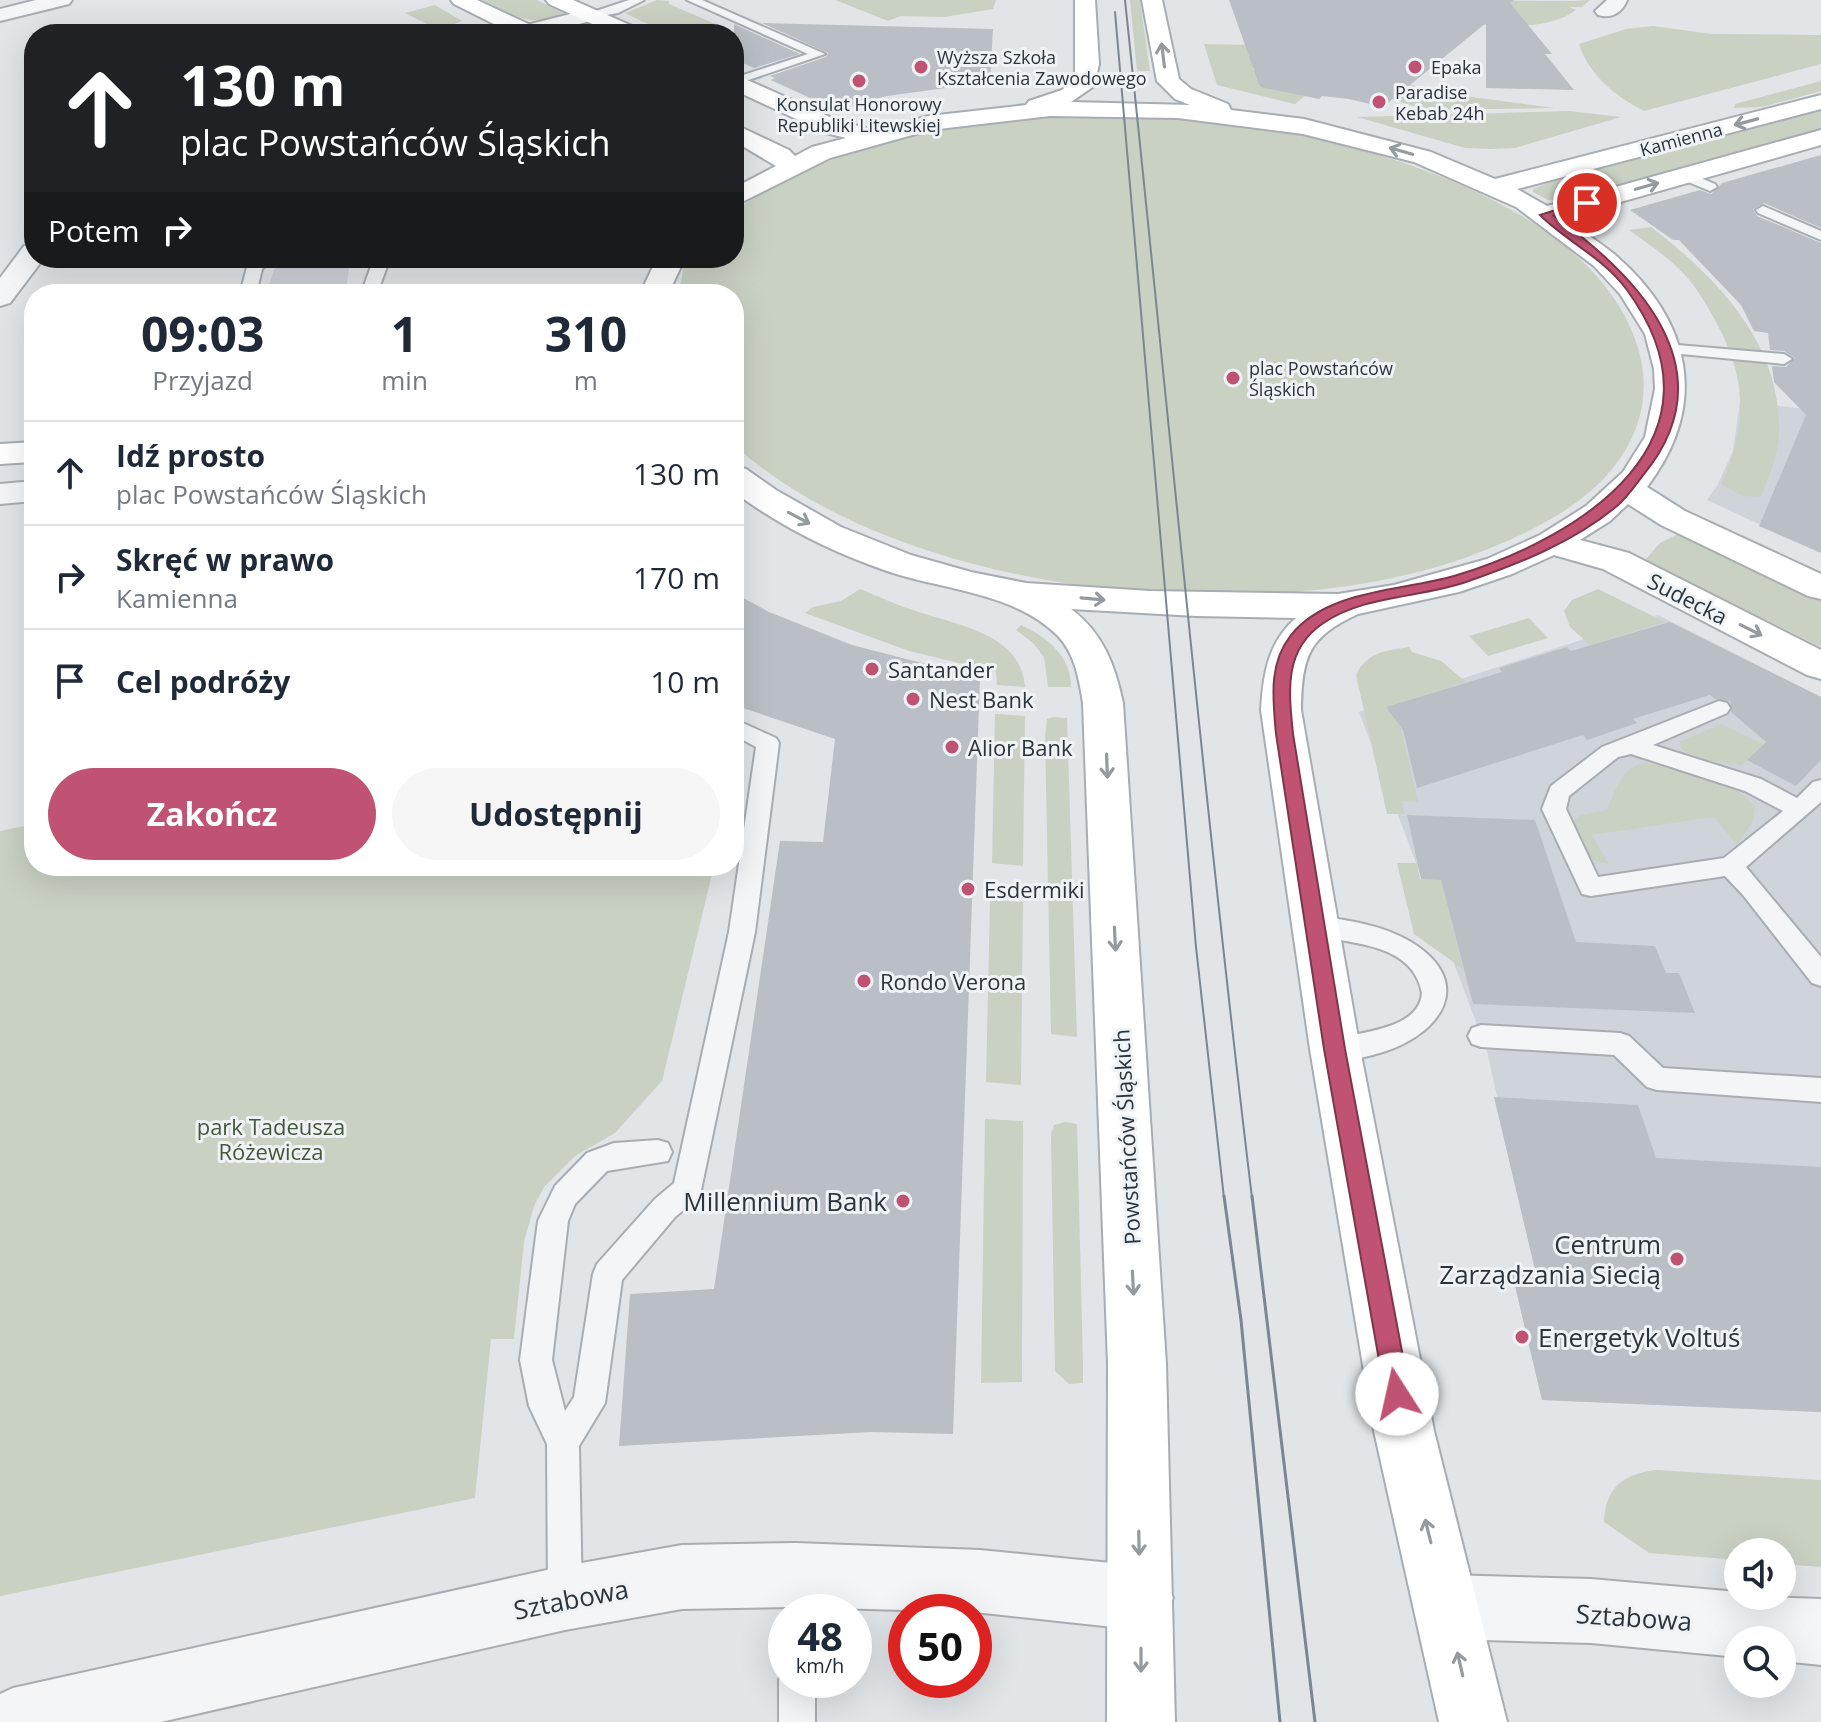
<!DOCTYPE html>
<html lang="pl">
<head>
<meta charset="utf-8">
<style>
  :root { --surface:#fff; --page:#f6f6f7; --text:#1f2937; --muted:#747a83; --line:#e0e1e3; --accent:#c05373 }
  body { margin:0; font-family:"Open Sans",sans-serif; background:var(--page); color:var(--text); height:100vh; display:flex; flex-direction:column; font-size:30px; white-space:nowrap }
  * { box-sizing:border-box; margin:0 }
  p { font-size:26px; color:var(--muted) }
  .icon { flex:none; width:44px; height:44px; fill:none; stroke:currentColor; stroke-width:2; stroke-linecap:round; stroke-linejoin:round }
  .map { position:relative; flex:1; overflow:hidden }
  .drawer { position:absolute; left:24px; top:284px; width:720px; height:592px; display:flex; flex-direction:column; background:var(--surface); border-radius:32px; box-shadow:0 8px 32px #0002 }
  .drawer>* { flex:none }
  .guide { position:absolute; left:24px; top:24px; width:720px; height:244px; border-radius:32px; box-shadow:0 8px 32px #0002; background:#202124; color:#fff; overflow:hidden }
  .buttons { position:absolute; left:1724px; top:1538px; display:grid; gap:16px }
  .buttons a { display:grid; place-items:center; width:72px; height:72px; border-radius:50%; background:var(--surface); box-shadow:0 8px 32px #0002; font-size:40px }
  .speed { position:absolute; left:768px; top:1594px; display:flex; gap:16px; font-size:40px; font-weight:700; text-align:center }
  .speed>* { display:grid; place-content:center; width:104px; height:104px; border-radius:50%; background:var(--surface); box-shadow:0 8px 32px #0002; line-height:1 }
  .speed small { font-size:20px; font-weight:400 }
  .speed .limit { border:12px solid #d22; background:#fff; color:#111 }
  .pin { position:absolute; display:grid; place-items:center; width:68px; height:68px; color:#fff; margin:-34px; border:4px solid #fff; border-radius:50%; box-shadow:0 2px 8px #0007 }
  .me { position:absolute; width:88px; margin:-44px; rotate:350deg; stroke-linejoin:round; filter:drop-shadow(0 0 6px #0008) }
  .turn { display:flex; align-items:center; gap:28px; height:168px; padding:0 24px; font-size:36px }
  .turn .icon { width:104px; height:104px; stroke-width:2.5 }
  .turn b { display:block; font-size:56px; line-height:68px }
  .then { display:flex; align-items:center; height:76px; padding:0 24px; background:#0003; gap:16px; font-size:30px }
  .eta { display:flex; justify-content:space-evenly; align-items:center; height:136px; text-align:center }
  .eta b { font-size:48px; font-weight:700; line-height:56px }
  .button { display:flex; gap:16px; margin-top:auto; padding:16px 24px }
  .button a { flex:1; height:92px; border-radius:48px; background:var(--accent); color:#fff; font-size:32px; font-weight:700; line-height:92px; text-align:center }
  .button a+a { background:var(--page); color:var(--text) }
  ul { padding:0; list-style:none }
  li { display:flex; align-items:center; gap:24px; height:104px; padding:0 24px; border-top:2px solid var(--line) }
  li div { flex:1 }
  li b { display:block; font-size:30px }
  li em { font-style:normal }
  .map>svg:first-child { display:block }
  .built { fill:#cfd4da }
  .green { fill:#c9d1c3 }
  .building { fill:#b9bfc4 }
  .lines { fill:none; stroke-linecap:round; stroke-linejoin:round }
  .lane-casing { stroke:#a7adb2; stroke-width:4 }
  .street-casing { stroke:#a7adb2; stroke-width:4 }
  .secondary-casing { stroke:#a7adb2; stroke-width:4 }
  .lane { fill:#f3f5f7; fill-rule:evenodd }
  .street { fill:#f3f5f7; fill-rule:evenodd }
  .secondary { fill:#fff; fill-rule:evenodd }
  .tram-far1 { stroke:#7c8690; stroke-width:2 }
  .tram { stroke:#7c8690; stroke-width:3 }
  .oneway { stroke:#959a9e }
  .route { fill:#c05373; stroke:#7d364b; stroke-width:2 }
  .poi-dot { fill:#c05373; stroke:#f0f3f6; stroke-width:3 }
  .labels { text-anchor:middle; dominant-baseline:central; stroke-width:6; stroke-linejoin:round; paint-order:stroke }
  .far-poi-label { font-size:18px; fill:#2b353e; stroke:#f0f3f6; text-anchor:start }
  .far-street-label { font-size:18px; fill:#2b353e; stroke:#f0f3f6 }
  .street-label { font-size:22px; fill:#2b353e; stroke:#f0f3f6 }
  .poi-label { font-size:22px; fill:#2b353e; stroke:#f0f3f6; text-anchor:start }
  .park-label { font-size:22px; fill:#44583a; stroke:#f0f3f6 }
  .near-poi-label { font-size:26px; fill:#2b353e; stroke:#f0f3f6; text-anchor:end }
  .near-street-label { font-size:26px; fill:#2b353e; stroke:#f0f3f6 }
</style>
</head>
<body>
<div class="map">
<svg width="1821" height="1722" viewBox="0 0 1821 1722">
  <rect width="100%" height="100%" fill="#e1e5e8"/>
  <!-- built -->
  <g class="built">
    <polygon points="279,258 351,258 345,294 265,294"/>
    <polygon points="1740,401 1821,411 1821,553 1707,500 1718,484 1733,451"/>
    <polygon points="1658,615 1821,697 1821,1412 1542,1400 1511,1269 1535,1269 1487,1051 1359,712"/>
  </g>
  <!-- green -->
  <g class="green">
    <path d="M483,0H537L563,13C536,31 509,13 483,0Z"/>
    <path d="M657,0L669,1V4L727,29C686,42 661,31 625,13Z"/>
    <polygon points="835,0 996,0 993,9 944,17 901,16 888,21"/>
    <polygon points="1130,0 1140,0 1150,71 1137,71"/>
    <path d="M1356,0L1574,1L1590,0L1582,7H1569L1576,10C1528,46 1411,12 1356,0Z"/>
    <polygon points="435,5 462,21 439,30 405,13"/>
    <path d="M1653,26L1712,34L1821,35V64L1644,111C1615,96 1589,75 1579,44L1626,29Z"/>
    <polygon points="1204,44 1253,45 1253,70 1260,70 1259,86 1305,96 1295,104 1217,85"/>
    <polygon points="1821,81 1821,91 1762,107 1734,108 1735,104"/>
    <polygon points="1395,82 1464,96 1555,108 1426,110 1379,95"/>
    <polygon points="1821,110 1821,129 1567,199 1548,200 1533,192 1533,189 1547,183"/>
    <polygon points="1570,111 1621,117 1515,148 1490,149 1465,148 1357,117"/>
    <path d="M1083,116C1135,117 1186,117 1237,124C1367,142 1586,203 1635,339C1652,385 1644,429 1613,468C1582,506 1538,528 1493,547C1284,636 906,601 734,445V294H679L683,269L691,258H734V211C835,141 962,119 1083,116Z"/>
    <path d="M1651,227C1716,277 1781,342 1779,432C1779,454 1769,476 1761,497L1743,496L1721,484C1750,420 1746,374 1711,313C1702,297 1692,281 1678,268C1664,254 1645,242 1629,230Z"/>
    <polygon points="1680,533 1821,599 1821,647 1645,560 1660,543"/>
    <path d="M860,589C880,597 899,606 919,612C960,626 1021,634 1025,687L997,685L996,672L909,651L805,613L813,607L841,601Z"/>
    <polygon points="1598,589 1665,622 1590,645 1570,627 1564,611 1572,600"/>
    <polygon points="1529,618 1548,638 1488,656 1469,636"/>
    <path d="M1021,625C1046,636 1072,657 1071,687H1048L1044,657L1033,643L1016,630Z"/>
    <path d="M1409,647L1412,652L1441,661L1466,682L1395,704L1418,802L1402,801L1404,814H1387L1356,675C1367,652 1385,651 1409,647Z"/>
    <polygon points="995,714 1025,716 1023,866 992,863"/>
    <polygon points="1054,717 1067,718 1077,1037 1051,1034 1045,736 1047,719"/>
    <polygon points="1721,724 1763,744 1742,765 1706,760 1681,750 1680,742"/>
    <path d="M1643,763C1678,767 1734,777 1755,807L1753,821L1737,845L1714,817L1591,835L1609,864L1591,860L1570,824L1581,815L1607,810C1616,789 1620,770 1643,763Z"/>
    <polygon points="34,824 34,866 714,866 662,1081 615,1133 575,1156 544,1187 534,1206 524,1242 514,1339 491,1339 475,1498 0,1596 0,831"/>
    <polygon points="1397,863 1417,863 1420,879 1441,880 1463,969 1414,934"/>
    <polygon points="990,900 1023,902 1021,1085 986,1082"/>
    <polygon points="985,1119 1023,1121 1022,1382 981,1383"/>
    <polygon points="1065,1122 1077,1124 1083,1364 1083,1383 1069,1384 1055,1371 1051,1134 1054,1125"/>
    <path d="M1655,1470L1821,1480V1567L1782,1564V1552H1738V1560L1649,1553L1604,1522C1606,1487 1622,1475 1655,1470Z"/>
  </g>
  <!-- building -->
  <g class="building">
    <polygon points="1229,0 1514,0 1510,3 1552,54 1545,54 1574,90 1486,88 1486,23 1383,107 1349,99 1322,96 1319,99 1260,87"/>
    <polygon points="762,23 993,29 990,82 887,96 834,109 771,80 775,78 770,76 826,57 828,53"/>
    <polygon points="734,24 800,54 754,68 734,59"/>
    <polygon points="1821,155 1821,228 1764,203 1753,209 1757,216 1821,243 1821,553 1759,526 1806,415 1774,382 1772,366 1786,367 1795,358 1784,351 1770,350 1768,333 1754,331 1741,305 1679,240 1673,240 1630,210 1700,190 1711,194 1722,183"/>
    <polygon points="734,593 769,612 852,645 980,678 953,1434 871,1432 619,1446 630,1294 714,1289 780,841 823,842 835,739 734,705"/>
    <polygon points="1670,622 1821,697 1821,760 1796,786 1747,760 1766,742 1731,712 1730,701 1715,699 1710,695 1633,719 1637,723 1587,740 1583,735 1417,788 1403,730 1386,707 1502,672 1499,668 1567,647 1571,651"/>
    <polygon points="1407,815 1535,820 1576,942 1655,946 1666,973 1679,973 1695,1013 1473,1004 1441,880 1421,879"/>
    <polygon points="1494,1097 1638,1105 1656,1158 1821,1167 1821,1412 1542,1400 1511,1269 1535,1270"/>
  </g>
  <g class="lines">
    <!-- lane casing -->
    <g class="lane-casing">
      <g id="lane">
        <polygon points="629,0 644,0 618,13 590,18 584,15"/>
        <polygon points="687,0 702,0 825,54 734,85 734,78 808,54"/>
        <polygon points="1686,172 1715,184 1717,187 1710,191 1681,179 1679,176"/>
        <polygon points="1763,206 1821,231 1821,240 1758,213 1756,210"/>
        <polygon points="257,258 274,258 262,269 256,294 240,294 247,267"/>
        <polygon points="374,258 390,258 377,294 361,294"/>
        <polygon points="1666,344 1784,354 1792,359 1784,364 1660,352 1660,346"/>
        <path d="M1719,701L1727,703L1730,708L1727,713L1653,745L1761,779L1797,798L1813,782L1821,780V802L1746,867L1821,957V986L1812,983L1743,895L1725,876L1591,896L1582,894L1542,809L1551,786L1602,747ZM1631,754L1745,791L1783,811L1724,858L1598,877L1566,809L1569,796L1618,757Z"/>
        <polygon points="734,719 776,738 779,743 755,932 701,1190 697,1199 675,1217 622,1280 605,1403 579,1446 582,1596 577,1608 565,1613 553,1608 548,1596 547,1444 529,1406 520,1360 538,1221 555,1186 587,1153 614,1143 658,1140 668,1143 672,1152 668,1161 607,1171 575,1204 568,1221 552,1360 565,1411 574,1397 593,1274 597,1264 655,1199 674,1183 729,932 756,747 734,735"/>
        <path d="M1316,916C1348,920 1383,925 1411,942C1475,981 1443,1032 1386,1051C1368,1057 1344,1063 1326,1057L1322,1049L1326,1041C1352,1032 1419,1032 1422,993C1412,940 1346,945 1307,933L1304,926L1307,919Z"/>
        <polygon points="1481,1025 1620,1033 1629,1036 1663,1068 1821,1078 1821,1102 1657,1090 1647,1087 1614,1055 1481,1047 1472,1044 1468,1036 1472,1028"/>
        <polygon points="786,1666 786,1680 815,1680 815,1722 779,1722 779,1680"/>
      </g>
    </g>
    <!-- street casing -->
    <g class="street-casing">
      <g id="street">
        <polygon points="36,0 72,0 69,4 0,21 0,9"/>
        <path d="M1607,0H1627C1622,13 1611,19 1598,15L1595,11Z"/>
        <polygon points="590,9 597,11 600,15 597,19 543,34 508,34 511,29"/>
        <polygon points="34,244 34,258 44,258 10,303 0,306 0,278 24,246"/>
        <polygon points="34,481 34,501 0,504 0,484"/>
        <polygon points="796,1543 980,1550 1141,1566 1164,1575 1173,1598 1164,1621 1141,1630 974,1612 796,1607 682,1609 565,1630 161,1722 0,1722 0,1694 13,1688 565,1566 682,1545"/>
        <polygon points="1447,1575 1591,1579 1738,1592 1738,1596 1821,1599 1821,1665 1782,1661 1782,1640 1738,1640 1738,1657 1591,1643 1447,1639 1424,1630 1415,1607 1424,1584"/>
      </g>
    </g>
    <!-- secondary casing -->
    <g class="secondary-casing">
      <g id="secondary">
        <polygon points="451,0 477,0 539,29 542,34 514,34 454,4"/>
        <polygon points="546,0 573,0 639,29 642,34 614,34 549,4"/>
        <path d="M1075,0H1095L1099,64L1094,86L1071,102L1190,105L1175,99L1157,81L1142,0H1162L1179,79L1191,89L1228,104L1231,110L1304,119L1431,152L1495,179L1821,95V109L1517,189L1547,206L1821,130V145L1564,218C1580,230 1598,241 1614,254C1691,320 1710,404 1647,487L1685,511L1821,574V599L1808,596L1661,525L1628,504L1610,521L1580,540L1629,553L1821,650V679L1807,675L1603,569L1554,555L1512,574L1459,592L1358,614C1308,637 1302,657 1301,710L1360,1049L1434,1431L1507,1722H1439L1374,1431L1310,1049L1261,710C1263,675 1268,642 1296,618L1196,616L1071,609C1103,633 1115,665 1123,703L1166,1364L1175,1722H1107L1108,1364L1083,703C1079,679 1075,653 1057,635C1013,592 943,590 887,571C832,552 780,526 734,492V466L746,469L776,490L841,527L911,555L971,572L1026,583L1150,591L1338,594L1394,585L1487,559L1540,535L1586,506L1623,472L1645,437L1655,389L1654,369L1645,334L1620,294L1594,266L1516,207L1414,162L1303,134L1178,118L1050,116L930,130L830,158L734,206V188L776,166L734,141V124L789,150L795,156L812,147L846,138L826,133L734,90V74L841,122L875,130L929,116L1026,105L1029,101L1062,90L1075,79Z"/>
        <polygon points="657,258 685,258 668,294 640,294"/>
        <polygon points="34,442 34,462 0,464 0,444"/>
      </g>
    </g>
    <!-- lane -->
    <use href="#lane" class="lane"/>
    <!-- street -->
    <use href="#street" class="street"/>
    <!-- secondary -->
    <use href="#secondary" class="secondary"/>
    <!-- tram-far1 -->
    <g class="tram-far1">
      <path d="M1125,0C1167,399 1204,799 1252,1198"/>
      <polyline points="1115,12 1196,947 1224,1198"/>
    </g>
    <!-- tram -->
    <g class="tram">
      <polyline points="1224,1196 1241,1320 1280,1722"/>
      <polyline points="1252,1196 1315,1722"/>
    </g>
  </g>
  <!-- one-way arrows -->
  <defs><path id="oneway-shaft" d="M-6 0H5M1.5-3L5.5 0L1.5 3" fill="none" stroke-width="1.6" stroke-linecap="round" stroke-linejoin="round" transform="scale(2)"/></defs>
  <g class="oneway">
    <use href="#oneway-shaft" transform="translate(1163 55) rotate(-97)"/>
    <use href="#oneway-shaft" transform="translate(1746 122) rotate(165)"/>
    <use href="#oneway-shaft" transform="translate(1401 151) rotate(-164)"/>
    <use href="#oneway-shaft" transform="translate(1647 186) rotate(-16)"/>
    <use href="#oneway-shaft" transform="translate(799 518) rotate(28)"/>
    <use href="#oneway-shaft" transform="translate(1093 599) rotate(5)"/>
    <use href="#oneway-shaft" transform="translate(1751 630) rotate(27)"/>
    <use href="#oneway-shaft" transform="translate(1107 766) rotate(88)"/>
    <use href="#oneway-shaft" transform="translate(1115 939) rotate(87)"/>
    <use href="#oneway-shaft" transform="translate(1133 1283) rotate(87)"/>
    <use href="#oneway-shaft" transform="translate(1428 1531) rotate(-104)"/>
    <use href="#oneway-shaft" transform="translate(1139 1543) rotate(89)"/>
    <use href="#oneway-shaft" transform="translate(1141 1660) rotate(90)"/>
    <use href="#oneway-shaft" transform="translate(1460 1664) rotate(-103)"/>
  </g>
  <!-- route -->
  <path class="route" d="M1587,200L1593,203L1591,206L1554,216C1638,276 1729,370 1644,474C1636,484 1627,498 1617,506C1574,542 1518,564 1466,582C1420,598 1363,595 1322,624C1283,651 1289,693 1293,734L1345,1049L1410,1394L1406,1403L1397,1406L1389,1403L1385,1394L1324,1049L1276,734C1273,699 1268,664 1291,635C1328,589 1403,591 1454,576C1584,537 1735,438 1627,290C1604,258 1567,242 1540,215Z"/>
  <!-- markers -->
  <g class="poi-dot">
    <circle cx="921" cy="67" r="8"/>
    <circle cx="1415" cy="67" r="8"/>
    <circle cx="859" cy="81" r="8"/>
    <circle cx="1379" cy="102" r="8"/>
    <circle cx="1233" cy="378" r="8"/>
    <circle cx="872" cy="669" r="8"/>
    <circle cx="913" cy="699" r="8"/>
    <circle cx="952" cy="747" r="8"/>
    <circle cx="968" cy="889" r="8"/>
    <circle cx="864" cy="981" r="8"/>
    <circle cx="903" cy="1201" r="8"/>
    <circle cx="1677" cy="1259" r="8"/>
    <circle cx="1522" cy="1337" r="8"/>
  </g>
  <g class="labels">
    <!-- far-poi labels -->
    <g class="far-poi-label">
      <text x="937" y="57">Wyższa Szkoła<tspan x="937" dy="21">Kształcenia Zawodowego</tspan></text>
      <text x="1431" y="67">Epaka</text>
      <text x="1395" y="92">Paradise<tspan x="1395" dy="21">Kebab 24h</tspan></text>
      <text x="859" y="104" text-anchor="middle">Konsulat Honorowy<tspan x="859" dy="21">Republiki Litewskiej</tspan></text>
      <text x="1249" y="368">plac Powstańców<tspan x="1249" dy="21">Śląskich</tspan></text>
    </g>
    <!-- far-street labels -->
    <g class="far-street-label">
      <text transform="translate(1681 139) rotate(-15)">Kamienna</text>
    </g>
    <!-- street labels -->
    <g class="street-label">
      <text transform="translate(1688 598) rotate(27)">Sudecka</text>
      <text transform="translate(1126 1137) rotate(-93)">Powstańców Śląskich</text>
    </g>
    <!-- poi labels -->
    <g class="poi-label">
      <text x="888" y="669">Santander</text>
      <text x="929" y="699">Nest Bank</text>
      <text x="968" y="747">Alior Bank</text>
      <text x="984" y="889">Esdermiki</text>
      <text x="880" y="981">Rondo Verona</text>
    </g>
    <!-- park labels -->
    <g class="park-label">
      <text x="271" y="1126">park Tadeusza<tspan x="271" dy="25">Różewicza</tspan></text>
    </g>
    <!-- near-poi labels -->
    <g class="near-poi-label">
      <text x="887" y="1201">Millennium Bank</text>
      <text x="1661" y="1244">Centrum<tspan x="1661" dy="30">Zarządzania Siecią</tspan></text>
      <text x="1538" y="1337" text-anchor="start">Energetyk Voltuś</text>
    </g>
    <!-- near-street labels -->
    <g class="near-street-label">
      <text transform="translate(571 1599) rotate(-11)">Sztabowa</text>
      <text transform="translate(1634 1617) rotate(4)">Sztabowa</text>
    </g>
  </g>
</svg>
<div class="buttons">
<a><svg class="icon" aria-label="sound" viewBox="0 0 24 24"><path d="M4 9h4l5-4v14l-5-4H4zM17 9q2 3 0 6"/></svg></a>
<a><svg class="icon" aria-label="search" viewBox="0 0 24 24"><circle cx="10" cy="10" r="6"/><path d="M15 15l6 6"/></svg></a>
</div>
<div class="speed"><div>48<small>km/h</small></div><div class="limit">50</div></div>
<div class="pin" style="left:1587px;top:203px;background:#d93025"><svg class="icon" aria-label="arrive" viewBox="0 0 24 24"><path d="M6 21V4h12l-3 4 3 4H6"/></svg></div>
<svg class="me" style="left:1397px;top:1394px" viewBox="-20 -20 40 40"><circle r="19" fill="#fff"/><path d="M0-13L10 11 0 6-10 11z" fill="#c05373"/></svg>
<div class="guide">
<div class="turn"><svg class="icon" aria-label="ahead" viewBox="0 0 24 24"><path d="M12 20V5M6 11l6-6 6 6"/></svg><div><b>130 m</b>plac Powstańców Śląskich</div></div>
<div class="then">Potem<svg class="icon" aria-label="right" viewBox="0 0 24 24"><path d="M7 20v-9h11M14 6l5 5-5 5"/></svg></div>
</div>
<section class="drawer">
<div class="eta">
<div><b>09:03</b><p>Przyjazd</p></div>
<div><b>1</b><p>min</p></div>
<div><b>310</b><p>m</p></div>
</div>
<ul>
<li><svg class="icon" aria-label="ahead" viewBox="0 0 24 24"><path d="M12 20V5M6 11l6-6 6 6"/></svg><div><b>Idź prosto</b><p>plac Powstańców Śląskich</p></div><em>130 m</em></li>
<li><svg class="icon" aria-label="right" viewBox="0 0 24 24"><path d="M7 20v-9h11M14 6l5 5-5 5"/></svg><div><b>Skręć w prawo</b><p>Kamienna</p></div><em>170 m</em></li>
<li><svg class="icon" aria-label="arrive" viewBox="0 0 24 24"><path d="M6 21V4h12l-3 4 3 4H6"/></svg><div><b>Cel podróży</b></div><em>10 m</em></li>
</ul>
<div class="button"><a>Zakończ</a><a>Udostępnij</a></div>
</section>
</div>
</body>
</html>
